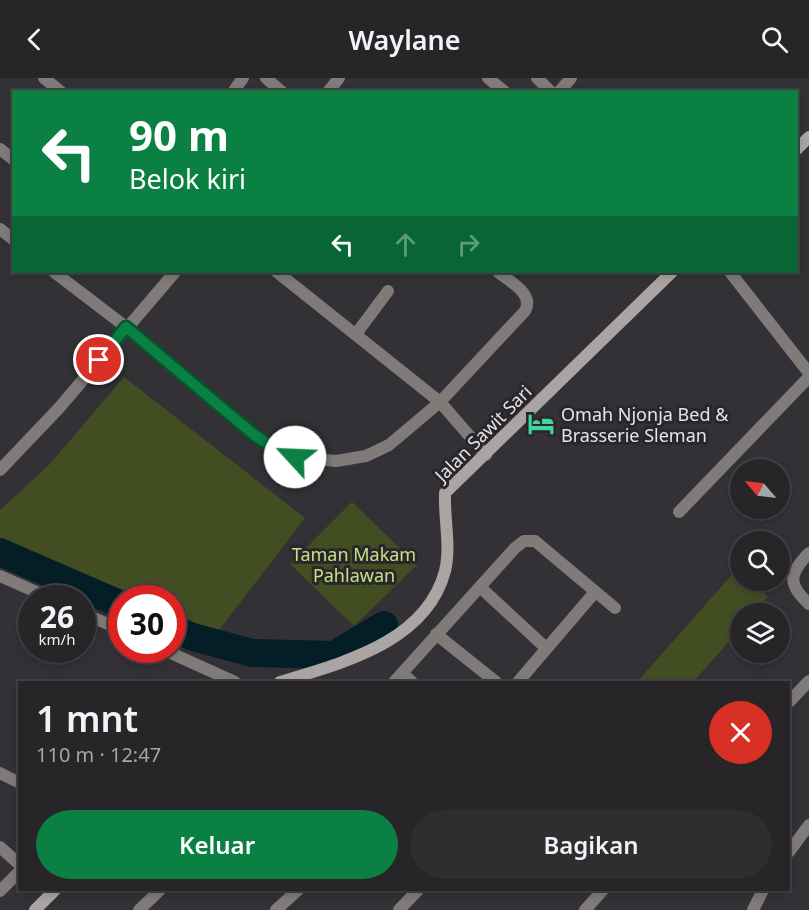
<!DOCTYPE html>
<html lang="id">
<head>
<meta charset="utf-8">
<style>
  :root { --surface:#272528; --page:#2f2d30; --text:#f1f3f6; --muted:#a4a5a8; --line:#434245; --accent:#0b8043 }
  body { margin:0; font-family:"Noto Sans",sans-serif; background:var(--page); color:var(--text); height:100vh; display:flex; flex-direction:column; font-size:22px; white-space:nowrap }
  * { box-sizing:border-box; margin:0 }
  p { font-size:20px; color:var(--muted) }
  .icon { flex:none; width:33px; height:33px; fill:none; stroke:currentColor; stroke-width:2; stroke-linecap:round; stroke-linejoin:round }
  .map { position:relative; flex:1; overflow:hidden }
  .side { position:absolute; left:18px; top:603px; width:772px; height:210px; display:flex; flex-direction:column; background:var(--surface); border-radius:0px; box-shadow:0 3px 9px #0003,0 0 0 2px var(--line) }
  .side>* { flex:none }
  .hud { position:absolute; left:12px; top:12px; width:786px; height:183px; border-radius:0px; box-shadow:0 3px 9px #0003,0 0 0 2px var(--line); background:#0b8043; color:#fff; overflow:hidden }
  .needle { width:39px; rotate:298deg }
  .tools { position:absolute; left:730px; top:381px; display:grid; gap:12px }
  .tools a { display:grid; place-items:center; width:60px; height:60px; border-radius:50%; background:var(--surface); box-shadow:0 3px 9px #0003,0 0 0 2px var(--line); font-size:30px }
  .speed { position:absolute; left:18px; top:507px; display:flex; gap:12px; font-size:30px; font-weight:700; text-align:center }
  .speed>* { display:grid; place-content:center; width:78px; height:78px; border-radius:50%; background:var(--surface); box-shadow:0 3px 9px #0003,0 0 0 2px var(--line); line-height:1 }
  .speed small { font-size:15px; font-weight:400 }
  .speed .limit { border:9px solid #d22; background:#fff; color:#111 }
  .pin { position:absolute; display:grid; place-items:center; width:51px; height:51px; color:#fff; margin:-26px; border:3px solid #fff; border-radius:50%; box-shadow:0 2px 6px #0007 }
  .me { position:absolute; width:66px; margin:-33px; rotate:295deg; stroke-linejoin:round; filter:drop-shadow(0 0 4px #0008) }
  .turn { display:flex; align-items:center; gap:21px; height:126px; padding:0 18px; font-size:27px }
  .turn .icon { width:78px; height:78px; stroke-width:2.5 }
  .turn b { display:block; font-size:42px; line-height:51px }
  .lanes { display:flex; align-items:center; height:57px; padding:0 18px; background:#0003; justify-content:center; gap:30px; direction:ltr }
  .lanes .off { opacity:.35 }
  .round { display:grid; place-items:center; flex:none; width:63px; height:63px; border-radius:32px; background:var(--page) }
  .headline { display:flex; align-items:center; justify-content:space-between; height:102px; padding:0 18px }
  h1 { font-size:36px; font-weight:600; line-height:45px }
  .cta { display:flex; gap:12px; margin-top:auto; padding:12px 18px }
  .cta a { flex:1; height:69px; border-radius:36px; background:var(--accent); color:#fff; font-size:24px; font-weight:600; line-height:69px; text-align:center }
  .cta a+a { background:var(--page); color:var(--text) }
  header { display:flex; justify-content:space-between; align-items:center; height:78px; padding:0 18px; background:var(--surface); font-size:27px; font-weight:600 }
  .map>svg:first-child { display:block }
  .green { fill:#424e22 }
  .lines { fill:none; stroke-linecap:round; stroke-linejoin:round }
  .river { stroke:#031e27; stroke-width:28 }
  .street { stroke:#7e7b79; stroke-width:12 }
  .secondary { stroke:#aaa4a2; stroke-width:12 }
  .route-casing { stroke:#07532c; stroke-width:15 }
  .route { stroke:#0b8043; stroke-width:10 }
  .labels { text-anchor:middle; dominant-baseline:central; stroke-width:6; stroke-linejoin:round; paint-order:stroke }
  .poi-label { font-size:18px; fill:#e6e4e8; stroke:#2a272c; text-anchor:start }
  .street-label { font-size:18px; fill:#e6e4e8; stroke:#2a272c }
  .park-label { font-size:18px; fill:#c5e183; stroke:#2a272c }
</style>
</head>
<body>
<header><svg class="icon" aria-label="back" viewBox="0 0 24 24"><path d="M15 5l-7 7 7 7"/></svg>Waylane<svg class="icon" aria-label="search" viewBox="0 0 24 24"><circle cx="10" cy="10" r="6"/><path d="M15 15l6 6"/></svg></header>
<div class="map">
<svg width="809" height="832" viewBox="0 0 809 832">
  <rect width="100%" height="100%" fill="#343136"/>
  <!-- green -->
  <g class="green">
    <polygon points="124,299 305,440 206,569 173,551 172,520 122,520 121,525 0,461 0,432 49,387"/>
    <polygon points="352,424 417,487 354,548 290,486"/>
    <polygon points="737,491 741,495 741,502 750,503 768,519 754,535 741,536 741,550 693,604 637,604"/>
  </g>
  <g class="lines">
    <!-- river -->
    <g class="river">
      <polyline points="0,474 122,527"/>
      <polyline points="172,550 193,559 252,575 334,577 384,547"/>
    </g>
    <!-- street -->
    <g class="street">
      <polyline points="44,0 61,14"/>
      <polyline points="266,0 282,14"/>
      <polyline points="488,0 505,14"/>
      <polyline points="537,0 551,14"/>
      <polyline points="233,14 243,0"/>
      <polyline points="328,14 339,0"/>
      <polyline points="559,14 571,0"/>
      <polyline points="0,71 14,82"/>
      <polyline points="0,151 14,162"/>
      <path d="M54,194L126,249L253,356L281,375L295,379L336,383L366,378L389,367L440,324L525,233C535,216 509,203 498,194"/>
      <polyline points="277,194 440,324 486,377"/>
      <polyline points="730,194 809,295"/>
      <polyline points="356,256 388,213"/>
      <polyline points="0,392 59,330 175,194"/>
      <polyline points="679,434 809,299"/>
      <path d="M809,475C789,496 787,506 809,526"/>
      <polyline points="0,498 50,520"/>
      <polyline points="480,509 546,570"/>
      <polyline points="82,535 122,552"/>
      <polyline points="436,556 496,604"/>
      <polyline points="164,572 235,604"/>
      <polyline points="402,595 412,604"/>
      <polyline points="394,604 515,470 524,463 535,463 615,530"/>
      <polyline points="518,604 595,514"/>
      <polyline points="789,624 809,603"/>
      <polyline points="0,695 20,705"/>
      <polyline points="0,769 20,787"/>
      <polyline points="789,774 809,747"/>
      <polyline points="0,813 20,793"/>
      <polyline points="139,832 160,812"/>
      <polyline points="276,832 298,812"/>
      <polyline points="399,832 418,812"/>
      <polyline points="585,832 603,812"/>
      <polyline points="753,832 763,812"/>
    </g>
    <!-- secondary -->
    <g class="secondary">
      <polyline points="796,72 809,59"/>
      <path d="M280,604C341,585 426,565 445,493C451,468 444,442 445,415L672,194"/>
      <polyline points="35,832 55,812"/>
    </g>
  </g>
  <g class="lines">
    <!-- route casing -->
    <g class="route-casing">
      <polyline id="route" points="99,282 126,249 253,356 281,375 295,379"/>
    </g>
    <!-- route -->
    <use href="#route" class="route"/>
  </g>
  <!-- icons -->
  <defs>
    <g id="hotel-bare" transform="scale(2.07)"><path d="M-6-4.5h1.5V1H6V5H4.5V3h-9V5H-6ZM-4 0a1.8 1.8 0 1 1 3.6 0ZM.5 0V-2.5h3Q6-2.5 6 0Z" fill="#3fd4a2" stroke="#2a272c" stroke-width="2.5" paint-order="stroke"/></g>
  </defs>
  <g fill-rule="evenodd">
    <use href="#hotel-bare" x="541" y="346"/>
  </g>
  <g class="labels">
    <!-- poi labels -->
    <g class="poi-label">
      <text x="561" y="336">Omah Njonja Bed &amp;<tspan x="561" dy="21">Brasserie Sleman</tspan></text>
    </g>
    <!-- street labels -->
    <g class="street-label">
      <text transform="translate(483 355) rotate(-45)">Jalan Sawit Sari</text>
    </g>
    <!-- park labels -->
    <g class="park-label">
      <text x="354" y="476">Taman Makam<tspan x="354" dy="21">Pahlawan</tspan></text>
    </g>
  </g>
</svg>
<div class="tools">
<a><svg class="needle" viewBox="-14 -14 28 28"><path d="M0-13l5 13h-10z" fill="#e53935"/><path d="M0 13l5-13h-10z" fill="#a4a5a8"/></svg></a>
<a><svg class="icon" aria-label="search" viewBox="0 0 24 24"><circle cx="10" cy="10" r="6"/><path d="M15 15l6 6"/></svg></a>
<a><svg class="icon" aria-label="layers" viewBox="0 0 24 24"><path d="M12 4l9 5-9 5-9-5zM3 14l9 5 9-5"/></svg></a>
</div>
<div class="speed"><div>26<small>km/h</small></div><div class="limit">30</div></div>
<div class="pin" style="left:99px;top:282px;background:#d93025"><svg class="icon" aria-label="arrive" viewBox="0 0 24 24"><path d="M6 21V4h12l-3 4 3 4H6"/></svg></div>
<svg class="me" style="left:295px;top:379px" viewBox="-20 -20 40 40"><circle r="19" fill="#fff"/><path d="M0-13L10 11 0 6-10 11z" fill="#0b8043"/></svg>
<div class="hud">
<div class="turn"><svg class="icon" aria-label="left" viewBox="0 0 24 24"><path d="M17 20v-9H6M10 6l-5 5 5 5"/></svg><div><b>90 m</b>Belok kiri</div></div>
<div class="lanes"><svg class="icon" aria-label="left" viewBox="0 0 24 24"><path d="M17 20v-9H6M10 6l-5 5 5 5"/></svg><svg class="icon off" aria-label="ahead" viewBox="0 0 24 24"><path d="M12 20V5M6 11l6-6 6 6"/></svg><svg class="icon off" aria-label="right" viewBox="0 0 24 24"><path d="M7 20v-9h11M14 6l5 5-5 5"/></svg></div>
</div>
<section class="side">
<div class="headline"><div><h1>1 mnt</h1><p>110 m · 12:47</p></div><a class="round" style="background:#d93025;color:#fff"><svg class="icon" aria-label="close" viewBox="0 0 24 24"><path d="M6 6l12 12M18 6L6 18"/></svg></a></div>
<div class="cta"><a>Keluar</a><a>Bagikan</a></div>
</section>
</div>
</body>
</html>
